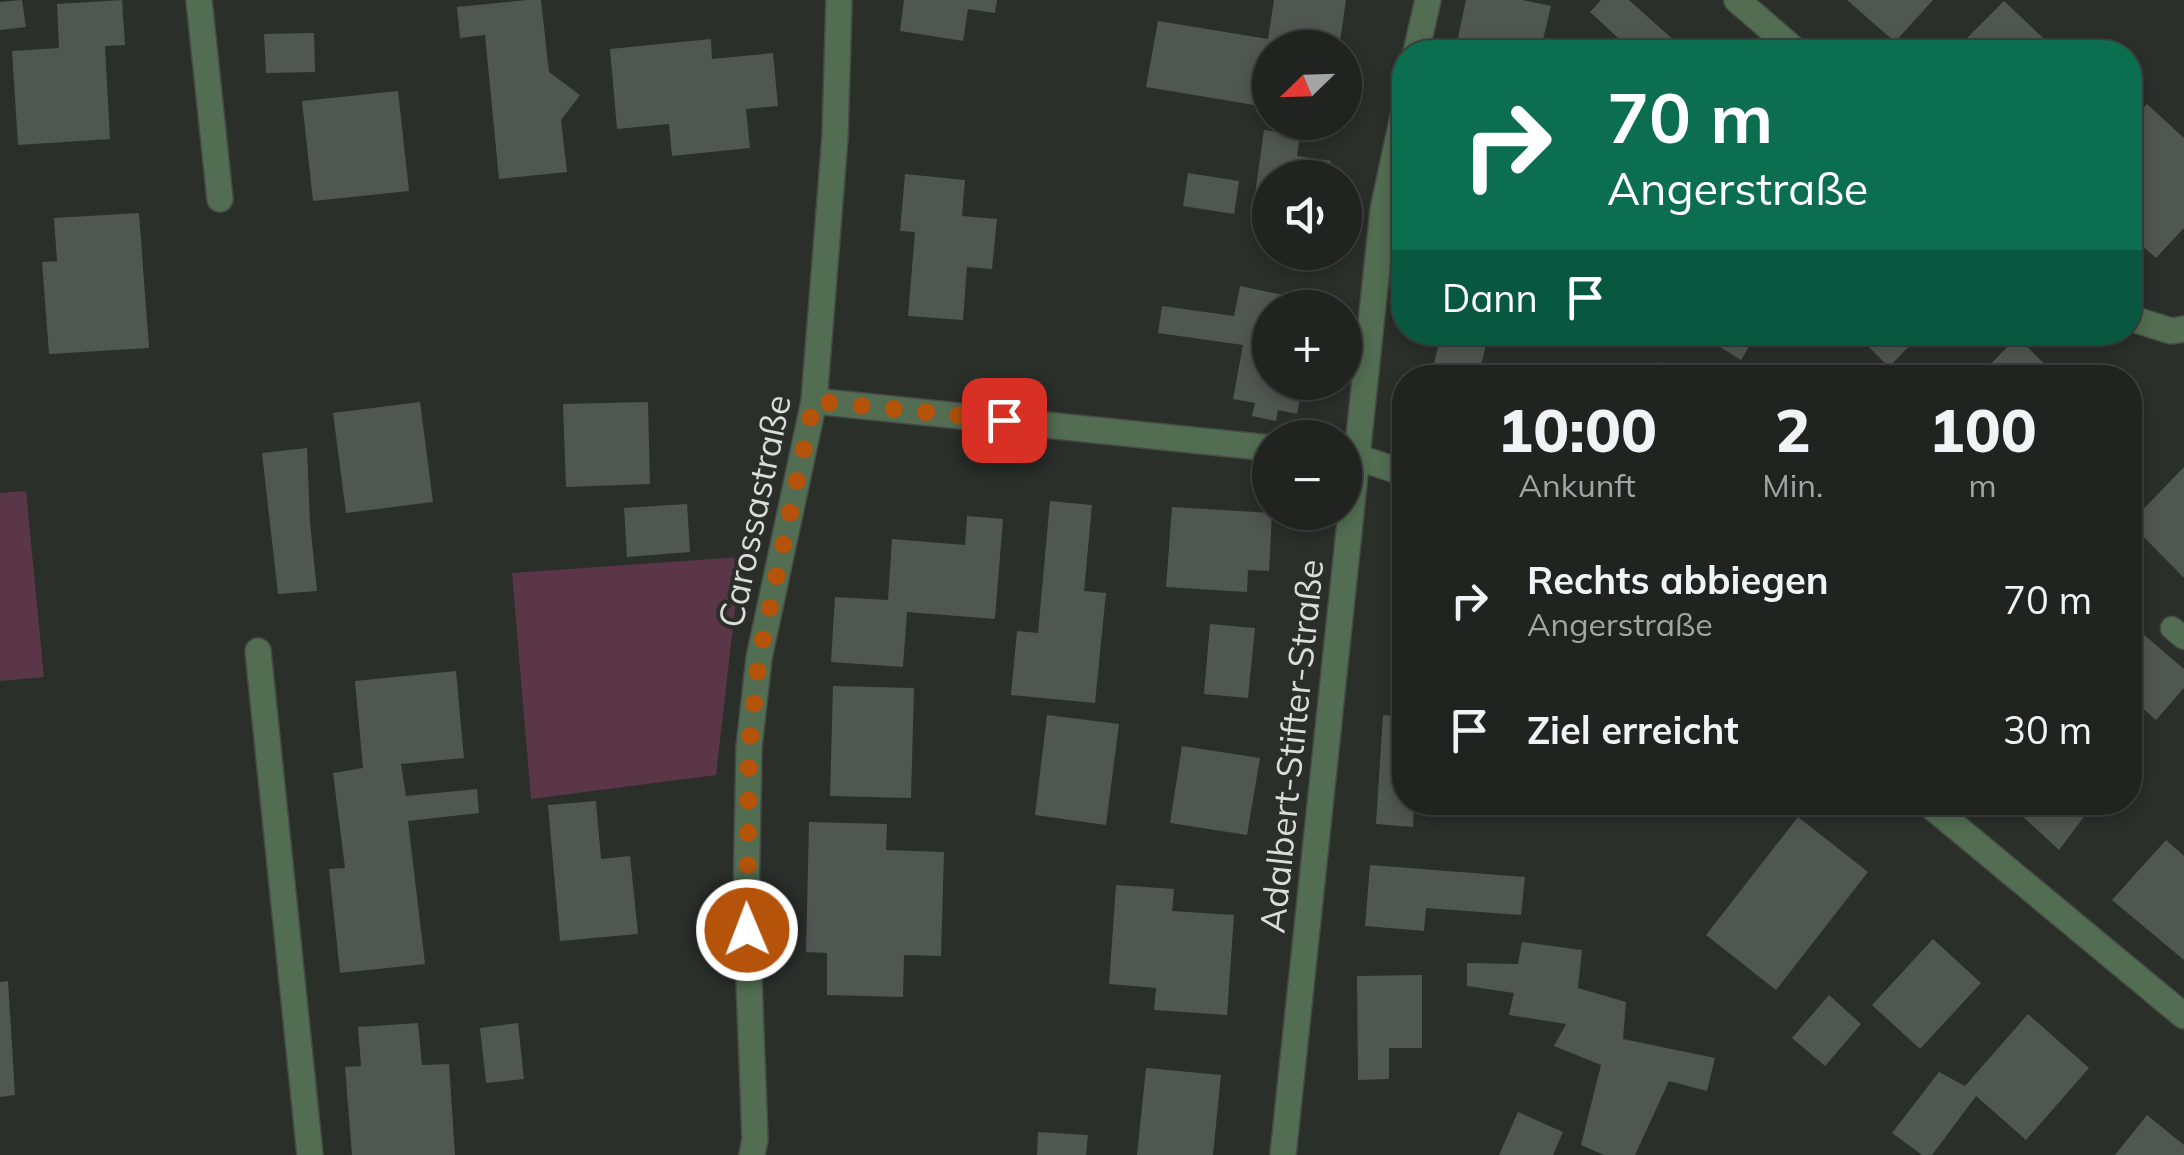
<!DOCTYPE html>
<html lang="de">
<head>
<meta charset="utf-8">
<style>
  :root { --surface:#202320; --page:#282b29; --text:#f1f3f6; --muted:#a2a4a5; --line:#3d403e }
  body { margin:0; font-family:Mulish,sans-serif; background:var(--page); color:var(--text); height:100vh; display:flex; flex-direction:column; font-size:38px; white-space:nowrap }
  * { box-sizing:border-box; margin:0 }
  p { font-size:32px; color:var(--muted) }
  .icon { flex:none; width:55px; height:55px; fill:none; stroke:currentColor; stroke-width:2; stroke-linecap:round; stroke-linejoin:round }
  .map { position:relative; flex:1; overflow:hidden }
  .details { position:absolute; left:1392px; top:365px; width:750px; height:450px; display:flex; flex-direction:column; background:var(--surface); border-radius:40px; box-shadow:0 5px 15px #0003,0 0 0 2px var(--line) }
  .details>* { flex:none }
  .hud { position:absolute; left:1392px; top:40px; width:750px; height:305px; border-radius:40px; box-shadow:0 5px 15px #0003,0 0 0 2px var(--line); background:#0b6e4f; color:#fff; overflow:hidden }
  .needle { width:65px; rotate:247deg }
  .fabs { position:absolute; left:1252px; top:30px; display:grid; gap:20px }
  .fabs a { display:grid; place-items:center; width:110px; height:110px; border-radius:50%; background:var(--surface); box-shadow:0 5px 15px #0003,0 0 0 2px var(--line); font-size:50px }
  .pin { position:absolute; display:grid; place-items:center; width:85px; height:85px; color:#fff; margin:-42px; border-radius:20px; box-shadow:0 5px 15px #0006 }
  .me { position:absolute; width:110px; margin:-55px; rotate:359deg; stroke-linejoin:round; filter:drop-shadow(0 0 8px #0008) }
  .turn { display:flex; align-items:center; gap:35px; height:210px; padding:0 50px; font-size:45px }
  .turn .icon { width:130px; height:130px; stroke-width:2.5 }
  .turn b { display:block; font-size:70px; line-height:85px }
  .then { display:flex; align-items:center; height:95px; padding:0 50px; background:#0003; gap:20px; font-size:38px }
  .eta { display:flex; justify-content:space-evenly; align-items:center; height:170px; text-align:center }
  .eta b { font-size:60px; font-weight:800; line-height:70px }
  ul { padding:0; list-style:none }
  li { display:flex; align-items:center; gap:30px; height:130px; padding:0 50px }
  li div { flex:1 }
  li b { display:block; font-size:38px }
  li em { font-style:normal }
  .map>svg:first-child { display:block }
  .green { fill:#5a3647 }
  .building { fill:#505650 }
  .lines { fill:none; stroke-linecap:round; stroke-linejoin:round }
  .lane-casing { stroke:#464b46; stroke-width:25 }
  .street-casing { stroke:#464b46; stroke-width:28 }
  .lane { stroke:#526d51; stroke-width:22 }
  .street { stroke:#526d51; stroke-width:25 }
  .route { stroke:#b45309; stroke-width:18; stroke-dasharray:0 32.4 }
  .labels { text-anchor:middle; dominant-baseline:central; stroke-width:8; stroke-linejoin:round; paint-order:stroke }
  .street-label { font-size:35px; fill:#daddda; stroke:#2a2f2a }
</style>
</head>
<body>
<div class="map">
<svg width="2184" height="1155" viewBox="0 0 2184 1155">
  <rect width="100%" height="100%" fill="#2a2f2a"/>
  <!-- green -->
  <g class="green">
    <polygon points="26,491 44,677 0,681 0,493"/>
    <polygon points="741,557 716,775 531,799 512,573"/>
  </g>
  <!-- building -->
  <g class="building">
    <polygon points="22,0 26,27 0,30 0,2"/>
    <polygon points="122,0 125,45 105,46 110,139 18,145 12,51 59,48 57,4"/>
    <polygon points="527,0 541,0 549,72 580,95 561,120 567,172 499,179 485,35 460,38 457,7"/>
    <polygon points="904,0 997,0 995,13 968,9 963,41 900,31"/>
    <polygon points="1274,0 1346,0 1339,48 1270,48 1270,62 1268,61 1260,106 1146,87 1158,21 1268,39"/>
    <polygon points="1466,0 1523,0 1551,6 1540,52 1455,52"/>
    <polygon points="1601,0 1629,0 1687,52 1625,52 1629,48 1590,12"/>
    <polygon points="1847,0 1933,0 1895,42"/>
    <polygon points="2004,1 2058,52 1953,52"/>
    <polygon points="314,33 315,72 266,73 264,34"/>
    <polygon points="711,39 712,59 773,53 778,106 746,109 750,148 672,156 669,124 617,129 610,49"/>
    <polygon points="398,91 409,191 313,201 302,101"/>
    <polygon points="2147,104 2184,138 2184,228 2156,258 2130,235 2130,122"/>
    <polygon points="1264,130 1300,136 1297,156 1331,161 1329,178 1270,178 1270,212 1253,209"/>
    <polygon points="1188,173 1239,181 1234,214 1183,206"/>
    <polygon points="905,174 965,180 962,216 997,219 992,269 967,267 963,320 908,316 915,232 900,231"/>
    <polygon points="139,213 149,348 49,354 42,262 57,261 54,218"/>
    <polygon points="1240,286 1283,295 1281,308 1270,308 1270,382 1303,382 1297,414 1278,410 1276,421 1252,416 1255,403 1233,399 1243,345 1158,333 1162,306 1234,316"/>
    <polygon points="1442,332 1489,332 1478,378 1430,378"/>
    <polygon points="1721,332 1758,332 1741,360 1714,343"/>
    <polygon points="1854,332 1923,332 1889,367"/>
    <polygon points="2017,337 2059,378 1977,378"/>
    <polygon points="1661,362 1686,378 1651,378"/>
    <polygon points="420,402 433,502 346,513 333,413"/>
    <polygon points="648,402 650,484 566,487 563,404"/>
    <polygon points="307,448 310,522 317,591 278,594 262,453"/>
    <polygon points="2184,467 2184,578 2130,523"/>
    <polygon points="1050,501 1092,505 1084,591 1106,593 1095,703 1011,695 1017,631 1038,633"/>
    <polygon points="687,504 690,552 627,557 624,508"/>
    <polygon points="1172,507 1272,513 1269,571 1248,570 1247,592 1166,587"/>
    <polygon points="967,516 1003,519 995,619 907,612 903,667 831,662 835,597 888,600 892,539 965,545"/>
    <polygon points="1210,624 1255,628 1248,698 1204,694"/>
    <polygon points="2135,627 2184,669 2184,688 2156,720 2130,697 2130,633"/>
    <polygon points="456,671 464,758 401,764 406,796 477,789 479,813 408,821 425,964 340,973 329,869 345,868 333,773 363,768 355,681"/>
    <polygon points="833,686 914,688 911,798 830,796"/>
    <polygon points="1047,715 1119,724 1106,825 1035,815"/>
    <polygon points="1383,715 1405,716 1405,802 1414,802 1413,827 1376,824"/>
    <polygon points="1182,746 1260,758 1247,835 1170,823"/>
    <polygon points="596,801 601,859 630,856 638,934 560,941 548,805"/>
    <polygon points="2007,802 2095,802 2059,850"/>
    <polygon points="1798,817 1868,872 1776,990 1706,935"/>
    <polygon points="809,822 887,824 886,850 944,852 941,956 904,955 903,997 827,995 827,953 806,952"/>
    <polygon points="2166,840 2184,856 2184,960 2112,900"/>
    <polygon points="1370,865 1525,877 1521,915 1426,908 1424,931 1365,926"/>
    <polygon points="1116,885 1174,889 1172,911 1234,915 1227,1015 1154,1010 1156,988 1109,984"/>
    <polygon points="1933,939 1981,983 1920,1049 1872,1005"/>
    <polygon points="1522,942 1582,950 1578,988 1626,1002 1623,1039 1715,1058 1707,1091 1669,1081 1635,1155 1604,1155 1581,1145 1601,1065 1554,1046 1566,1024 1509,1015 1514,993 1467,986 1467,963 1518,964"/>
    <polygon points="1422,975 1422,1048 1389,1048 1389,1079 1358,1080 1357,976"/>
    <polygon points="8,981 15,1095 0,1097 0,982"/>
    <polygon points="1829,995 1861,1024 1825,1066 1792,1038"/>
    <polygon points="2028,1014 2089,1068 2026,1140 1976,1096 1932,1155 1922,1155 1892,1133 1939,1072 1965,1086"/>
    <polygon points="418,1023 422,1065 449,1064 455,1155 352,1155 345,1067 361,1066 358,1027"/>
    <polygon points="518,1023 524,1079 486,1083 480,1028"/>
    <polygon points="1146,1068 1221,1075 1213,1155 1137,1155"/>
    <polygon points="1518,1112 1563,1132 1553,1155 1499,1155"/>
    <polygon points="2147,1115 2184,1145 2184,1155 2115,1155"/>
    <polygon points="1038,1132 1088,1135 1086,1155 1037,1155"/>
  </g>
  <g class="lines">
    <!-- lane casing -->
    <g class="lane-casing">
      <polyline id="lane" points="2172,628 2184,638"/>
    </g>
    <!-- street casing -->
    <g class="street-casing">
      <g id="street">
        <polyline points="199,0 220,199"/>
        <polyline points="1737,0 1797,52"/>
        <polyline points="1416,52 1428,0"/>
        <polyline points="2130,318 2171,331 2184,329"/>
        <polyline points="814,401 1270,448"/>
        <polyline points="1345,456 1356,457 1405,473"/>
        <polyline points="258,651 310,1155"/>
        <polyline points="1926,802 2184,1016"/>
        <polyline points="752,1155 755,1139 746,901 749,747 759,658 814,401 835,137 839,0"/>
        <polyline points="1283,1155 1383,210 1405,107"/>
      </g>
    </g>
    <!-- lane -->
    <use href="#lane" class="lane"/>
    <!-- street -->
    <use href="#street" class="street"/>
  </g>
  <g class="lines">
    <!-- route -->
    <polyline class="route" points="747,930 749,748 759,658 814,401 1004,420"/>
  </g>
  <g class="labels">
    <!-- street labels -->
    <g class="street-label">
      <text transform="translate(754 511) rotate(-78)">Carossastraße</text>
      <text transform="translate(1291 746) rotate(-84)">Adalbert-Stifter-Straße</text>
    </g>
  </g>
</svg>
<div class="fabs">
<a><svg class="needle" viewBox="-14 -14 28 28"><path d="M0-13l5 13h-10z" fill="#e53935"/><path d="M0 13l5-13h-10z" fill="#a2a4a5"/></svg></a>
<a><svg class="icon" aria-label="sound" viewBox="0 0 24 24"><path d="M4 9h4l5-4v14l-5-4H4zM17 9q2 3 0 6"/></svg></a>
<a>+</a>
<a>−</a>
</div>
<div class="pin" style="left:1004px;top:420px;background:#d93025"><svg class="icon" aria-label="arrive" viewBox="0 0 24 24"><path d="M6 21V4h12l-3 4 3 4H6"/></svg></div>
<svg class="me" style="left:747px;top:930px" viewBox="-20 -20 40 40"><circle r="17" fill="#b45309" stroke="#fff" stroke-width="3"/><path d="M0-11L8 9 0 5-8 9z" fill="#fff"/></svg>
<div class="hud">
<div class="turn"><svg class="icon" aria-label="right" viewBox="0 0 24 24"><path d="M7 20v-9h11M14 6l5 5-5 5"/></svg><div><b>70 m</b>Angerstraße</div></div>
<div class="then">Dann<svg class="icon" aria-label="arrive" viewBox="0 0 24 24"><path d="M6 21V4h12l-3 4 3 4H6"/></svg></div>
</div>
<section class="details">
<div class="eta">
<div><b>10:00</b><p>Ankunft</p></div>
<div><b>2</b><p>Min.</p></div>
<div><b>100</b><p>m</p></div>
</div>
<ul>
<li><svg class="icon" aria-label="right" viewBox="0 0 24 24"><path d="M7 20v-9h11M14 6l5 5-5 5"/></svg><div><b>Rechts abbiegen</b><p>Angerstraße</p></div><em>70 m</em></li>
<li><svg class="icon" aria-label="arrive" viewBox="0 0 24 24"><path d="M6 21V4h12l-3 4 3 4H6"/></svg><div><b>Ziel erreicht</b></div><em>30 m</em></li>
</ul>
</section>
</div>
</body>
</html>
